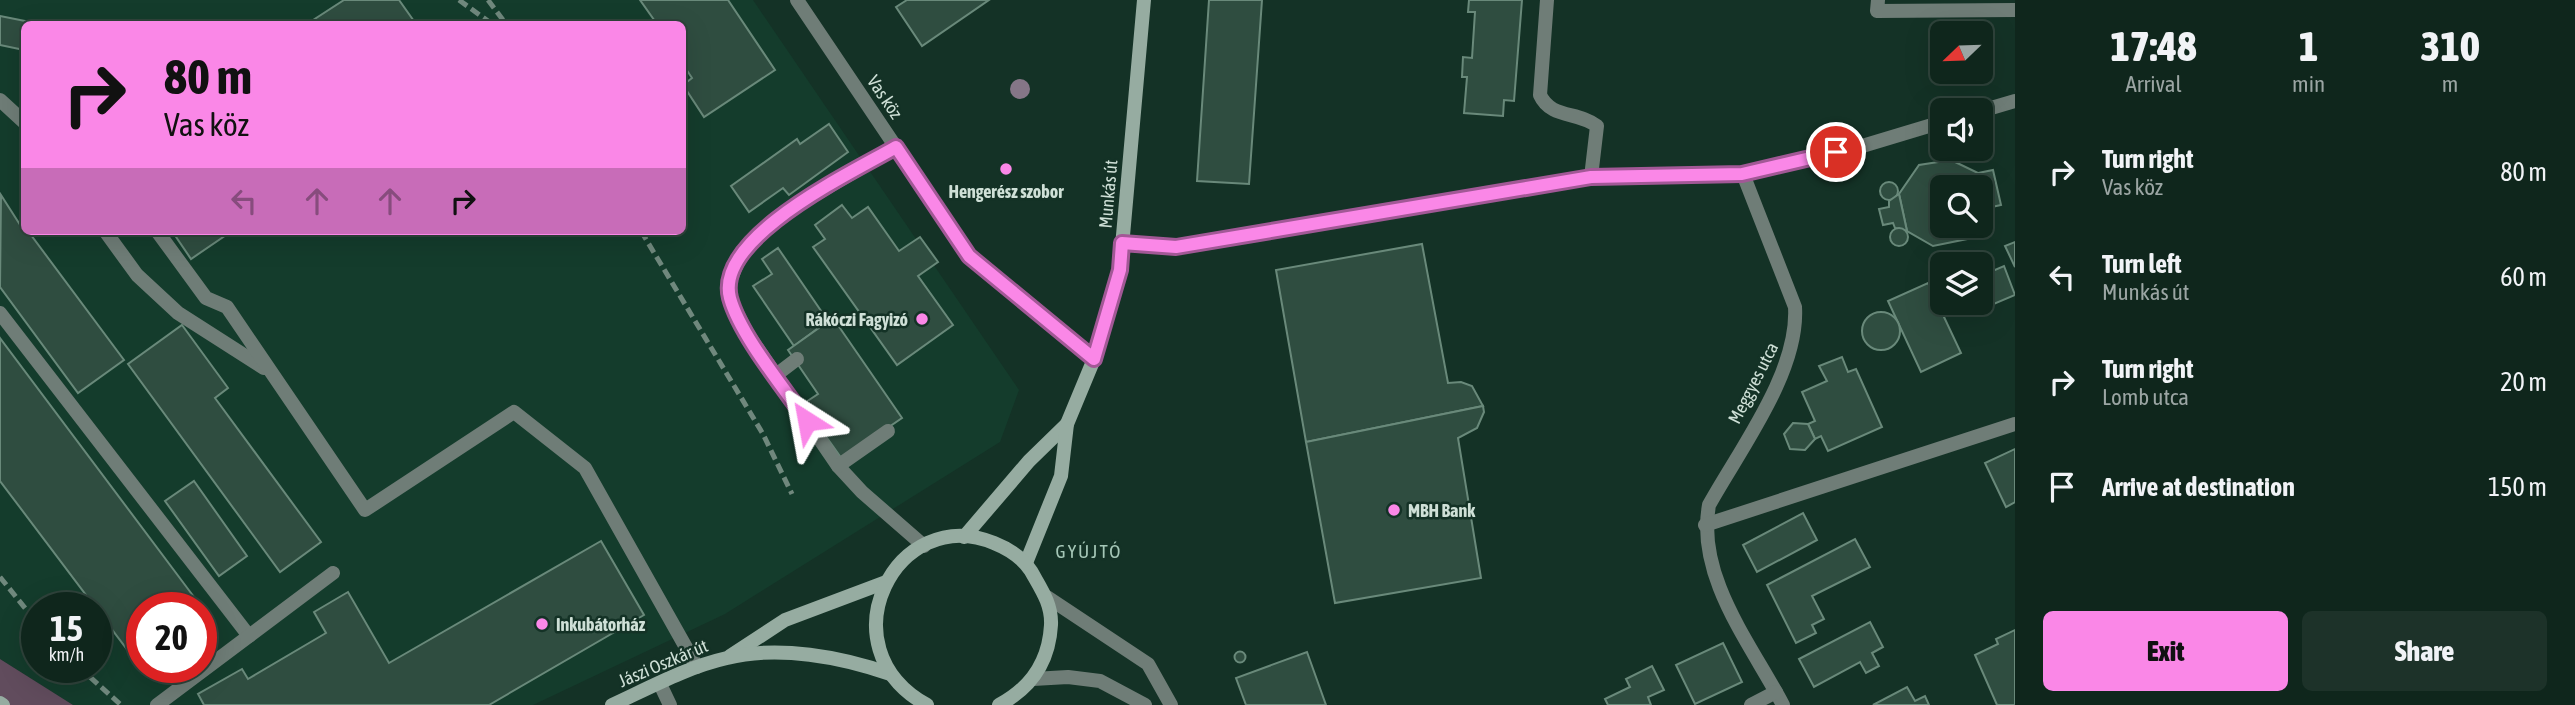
<!DOCTYPE html>
<html lang="en">
<head>
<meta charset="utf-8">
<style>
  :root { --surface:#0f261c; --page:#1d3229; --text:#f1f3f6; --muted:#9ba5a3; --line:#2f433b; --accent:#fa87e7 }
  body { margin:0; font-family:"Asap Condensed",sans-serif; background:var(--page); color:var(--text); height:100vh; display:flex; flex-direction:column; font-size:26px; white-space:nowrap }
  * { box-sizing:border-box; margin:0 }
  p { font-size:23px; color:var(--muted) }
  .icon { flex:none; width:38px; height:38px; fill:none; stroke:currentColor; stroke-width:2; stroke-linecap:round; stroke-linejoin:round }
  .map { position:relative; flex:1; overflow:hidden }
  .panel { display:flex; flex-direction:column; background:var(--surface); width:560px }
  .panel>* { flex:none }
  .banner { position:absolute; left:21px; top:21px; width:665px; height:214px; border-radius:10px; box-shadow:0 7px 28px #0002,0 0 0 2px var(--line); background:#fa87e7; color:#111; overflow:hidden }
  .needle { width:46px; rotate:247deg }
  .buttons { position:absolute; left:1930px; top:21px; display:grid; gap:14px }
  .buttons a { display:grid; place-items:center; width:63px; height:63px; border-radius:10px; background:var(--surface); box-shadow:0 7px 28px #0002,0 0 0 2px var(--line); font-size:35px }
  .speed { position:absolute; left:21px; top:592px; display:flex; gap:14px; font-size:35px; font-weight:700; text-align:center }
  .speed>* { display:grid; place-content:center; width:91px; height:91px; border-radius:50%; background:var(--surface); box-shadow:0 7px 28px #0002,0 0 0 2px var(--line); line-height:1 }
  .speed small { font-size:18px; font-weight:400 }
  .speed .limit { border:10px solid #d22; background:#fff; color:#111 }
  .pin { position:absolute; display:grid; place-items:center; width:60px; height:60px; color:#fff; margin:-30px; border:4px solid #fff; border-radius:50%; box-shadow:0 2px 7px #0007 }
  .me { position:absolute; width:77px; margin:-38px; rotate:326deg; stroke-linejoin:round; filter:drop-shadow(0 0 5px #0008) }
  .turn { display:flex; align-items:center; gap:24px; height:147px; padding:0 28px; font-size:32px }
  .turn .icon { width:91px; height:91px; stroke-width:2.5 }
  .turn b { display:block; font-size:49px; line-height:60px }
  .lanes { display:flex; align-items:center; height:66px; padding:0 28px; background:#0003; justify-content:center; gap:35px; direction:ltr }
  .lanes .off { opacity:.35 }
  .eta { display:flex; justify-content:space-evenly; align-items:center; height:119px; text-align:center }
  .eta b { font-size:42px; font-weight:800; line-height:49px }
  .cta { display:flex; gap:14px; margin-top:auto; padding:14px 28px }
  .cta a { flex:1; height:80px; border-radius:10px; background:var(--accent); color:#111; font-size:28px; font-weight:800; line-height:80px; text-align:center }
  .cta a+a { background:var(--page); color:var(--text) }
  ul { padding:0; list-style:none }
  li { display:flex; align-items:center; gap:21px; height:105px; padding:0 28px }
  li div { flex:1 }
  li b { display:block; font-size:26px }
  li em { font-style:normal }
  main { display:flex; flex:1; min-height:0 }
  .map>svg:first-child { display:block }
  .built { fill:#143c2c; fill-rule:evenodd }
  .green { fill:#614c5d }
  .building { fill:#2f4d40; stroke:#69897a; stroke-width:2 }
  .lines { fill:none; stroke-linecap:round; stroke-linejoin:round }
  .service { stroke:#6f7d77; stroke-width:14 }
  .minor { stroke:#6f7d77; stroke-width:14 }
  .tertiary { stroke:#6f7d77; stroke-width:14 }
  .secondary { stroke:#96aca1; stroke-width:14 }
  .rail { stroke:#70887d; stroke-width:5; stroke-dasharray:10 5; stroke-linecap:butt }
  .tree { fill:#857687 }
  .route-casing { stroke:#a25896; stroke-width:18 }
  .route { stroke:#fa87e7; stroke-width:12 }
  .poi-dot { fill:#fa87e7; stroke:#143226; stroke-width:2.5 }
  .labels { text-anchor:middle; dominant-baseline:central; stroke-width:5; stroke-linejoin:round; paint-order:stroke }
  .street-label { font-size:18px; fill:#cfe0d7; stroke:#143226 }
  .poi-label { font-size:18px; font-weight:bold; fill:#cfe0d7; stroke:#143226; text-anchor:start }
  .neighbourhood-label { font-size:19px; letter-spacing:2px; fill:#a5c7b7; stroke:#143226 }
</style>
</head>
<body>
<main>
<div class="map">
<svg width="2015" height="705" viewBox="0 0 2015 705">
  <rect width="100%" height="100%" fill="#143226"/>
  <!-- built -->
  <path class="built" d="M0,0H753L1019,390L1000,442L725,614L533,705H73L0,659ZM24,24H682V231H24ZM37,607H96V667H37ZM142,607H201V667H142Z"/>
  <!-- green -->
  <polygon class="green" points="0,659 73,705 0,705"/>
  <!-- building -->
  <g class="building">
    <polygon points="344,0 399,0 416,24 307,24"/>
    <polygon points="640,0 728,0 775,70 704,117 683,85 692,78 682,63 682,24 657,24"/>
    <polygon points="907,0 989,0 922,46 896,7"/>
    <polygon points="1209,0 1262,0 1249,184 1197,181"/>
    <polygon points="1469,0 1522,0 1514,101 1504,100 1503,116 1464,113 1467,77 1462,77 1463,57 1472,58 1475,12 1468,12"/>
    <polygon points="0,16 40,24 24,24 24,50 0,45"/>
    <polygon points="829,124 848,152 789,195 783,188 749,212 731,186 797,139 800,144"/>
    <polygon points="1951,160 1978,173 1987,208 1981,219 1981,187 1942,187 1942,226 1978,226 1972,238 1933,246 1907,231 1899,194 1919,165"/>
    <polygon points="1993,170 2001,205 1987,208 1978,173"/>
    <circle cx="1889" cy="191" r="9"/>
    <polygon points="1899,194 1907,231 1895,228 1893,223 1883,225 1879,209 1889,207 1889,201"/>
    <polygon points="1,195 24,231 28,231 124,360 78,393 0,287"/>
    <polygon points="842,205 852,218 868,207 899,251 920,237 938,262 918,276 953,325 897,365 813,247 825,239 815,225"/>
    <circle cx="1899" cy="237" r="9"/>
    <polygon points="172,231 232,231 191,259"/>
    <polygon points="2015,242 2015,267 2005,246"/>
    <polygon points="1422,244 1448,383 1461,382 1472,386 1483,406 1306,442 1276,270"/>
    <polygon points="778,248 828,321 794,346 753,286 772,274 762,259"/>
    <polygon points="2004,266 2015,295 1989,306 1981,288 1981,276"/>
    <polygon points="1928,283 1961,353 1921,372 1888,301"/>
    <polygon points="1941,283 1942,303 1974,303 1972,309 1958,316 1942,312 1935,298"/>
    <circle cx="1881" cy="331" r="19"/>
    <polygon points="833,318 902,418 842,459 803,404 818,394 788,350"/>
    <polygon points="182,325 228,388 215,398 321,542 280,572 128,364"/>
    <polygon points="0,338 194,597 181,607 142,607 142,636 126,648 0,481"/>
    <polygon points="1842,357 1848,372 1856,369 1882,427 1828,451 1821,436 1815,439 1808,424 1815,421 1802,392 1827,381 1819,366"/>
    <polygon points="1483,406 1484,412 1477,428 1458,438 1481,578 1335,603 1306,442"/>
    <polygon points="1793,423 1808,424 1815,439 1805,450 1790,449 1784,434"/>
    <polygon points="2015,449 2015,502 2006,507 1985,463"/>
    <polygon points="194,481 247,556 219,576 165,501"/>
    <polygon points="1803,513 1817,540 1757,572 1743,545"/>
    <polygon points="1855,539 1870,567 1812,596 1824,619 1812,625 1816,633 1796,643 1767,585"/>
    <polygon points="601,541 644,615 489,705 204,705 198,694 242,669 248,679 326,633 314,612 348,592 389,663"/>
    <polygon points="1870,622 1883,647 1872,653 1879,666 1866,673 1860,662 1814,687 1799,659"/>
    <polygon points="2015,630 2015,705 1997,705 1975,655 1998,644 1996,639"/>
    <polygon points="1723,643 1742,682 1695,704 1676,665"/>
    <circle cx="1240" cy="657" r="5.5"/>
    <polygon points="1307,652 1326,705 1246,705 1236,678"/>
    <polygon points="1652,666 1664,690 1648,697 1651,705 1608,705 1605,699 1630,687 1626,679"/>
    <polygon points="1907,687 1915,701 1925,696 1929,705 1873,705"/>
  </g>
  <g class="lines">
    <!-- service -->
    <g class="service">
      <polyline points="0,100 24,122"/>
      <polyline points="896,147 791,209 760,232 741,254 728,286 730,299 747,333 838,466 862,492 924,546"/>
      <polyline points="105,231 137,275 178,313 264,368"/>
      <polyline points="157,231 206,298 227,307 365,510 514,412 585,468 697,667"/>
      <polyline points="0,313 249,636"/>
      <polyline points="776,375 797,359"/>
      <polyline points="838,466 888,431"/>
      <polyline points="157,705 333,573"/>
    </g>
    <!-- minor -->
    <g class="minor">
      <polyline points="797,0 969,256 1094,359"/>
      <path d="M1547,0L1540,95C1551,119 1578,111 1597,126L1591,177"/>
      <polyline points="1878,0 1877,11 2015,10"/>
      <polyline points="1981,111 2015,101"/>
      <path d="M1743,174L1795,307C1799,372 1740,449 1709,505C1696,577 1751,644 1783,705"/>
      <polyline points="1122,243 1176,248 1591,177 1743,174 1859,147 1942,122"/>
      <polyline points="1705,525 2015,424"/>
      <polyline points="660,684 670,705"/>
      <polyline points="1751,705 1776,692"/>
    </g>
    <!-- tertiary -->
    <g class="tertiary">
      <polyline points="1047,597 1148,664 1171,705"/>
      <polyline points="1033,679 1068,677 1100,681 1145,705"/>
    </g>
    <!-- secondary -->
    <g class="secondary">
      <polyline points="964,537 1029,461 1067,424"/>
      <polyline points="1026,563 1061,476 1067,424 1094,359 1120,269 1144,0"/>
      <polyline points="730,656 785,620 886,582"/>
      <polyline points="0,703 3,705"/>
      <path d="M612,705C649,688 687,667 727,658C778,645 842,657 890,674"/>
      <path d="M927,705C822,647 897,502 994,543C1009,549 1022,557 1031,571C1041,589 1052,604 1051,625C1049,661 1031,688 999,705"/>
    </g>
    <!-- rail -->
    <g class="rail">
      <polyline points="459,0 492,24"/>
      <polyline points="488,0 506,24"/>
      <polyline points="641,231 763,434 792,494"/>
      <polyline points="0,577 37,623"/>
      <polyline points="79,667 121,705"/>
    </g>
  </g>
  <!-- trees -->
  <circle class="tree" cx="1020" cy="89" r="10"/>
  <g class="lines">
    <!-- route casing -->
    <g class="route-casing">
      <path id="route" d="M807,421C784,388 740,335 730,298C714,237 853,172 896,147L969,256L1094,359L1120,270L1122,243L1176,247L1591,177L1742,174L1836,152"/>
    </g>
    <!-- route -->
    <use href="#route" class="route"/>
  </g>
  <!-- markers -->
  <g class="poi-dot">
    <circle cx="1006" cy="169" r="7"/>
    <circle cx="922" cy="319" r="7"/>
    <circle cx="1394" cy="510" r="7"/>
    <circle cx="542" cy="624" r="7"/>
  </g>
  <g class="labels">
    <!-- street labels -->
    <g class="street-label">
      <text transform="translate(885 97) rotate(56)">Vas köz</text>
      <text transform="translate(1108 194) rotate(-85)">Munkás út</text>
      <text transform="translate(1753 383) rotate(-63)">Meggyes utca</text>
      <text transform="translate(663 663) rotate(-23)">Jászi Oszkár út</text>
    </g>
    <!-- poi labels -->
    <g class="poi-label">
      <text x="1006" y="191" text-anchor="middle">Hengerész szobor</text>
      <text x="908" y="319" text-anchor="end">Rákóczi Fagyizó</text>
      <text x="1408" y="510">MBH Bank</text>
      <text x="556" y="624">Inkubátorház</text>
    </g>
    <!-- neighbourhood labels -->
    <g class="neighbourhood-label">
      <text x="1089" y="551">GYÚJTÓ</text>
    </g>
  </g>
</svg>
<div class="buttons">
<a><svg class="needle" viewBox="-14 -14 28 28"><path d="M0-13l5 13h-10z" fill="#e53935"/><path d="M0 13l5-13h-10z" fill="#9ba5a3"/></svg></a>
<a><svg class="icon" aria-label="sound" viewBox="0 0 24 24"><path d="M4 9h4l5-4v14l-5-4H4zM17 9q2 3 0 6"/></svg></a>
<a><svg class="icon" aria-label="search" viewBox="0 0 24 24"><circle cx="10" cy="10" r="6"/><path d="M15 15l6 6"/></svg></a>
<a><svg class="icon" aria-label="layers" viewBox="0 0 24 24"><path d="M12 4l9 5-9 5-9-5zM3 14l9 5 9-5"/></svg></a>
</div>
<div class="speed"><div>15<small>km/h</small></div><div class="limit">20</div></div>
<div class="pin" style="left:1836px;top:152px;background:#d93025"><svg class="icon" aria-label="arrive" viewBox="0 0 24 24"><path d="M6 21V4h12l-3 4 3 4H6"/></svg></div>
<svg class="me" style="left:807px;top:421px" viewBox="-20 -20 40 40"><path d="M0-17L14 15 0 8-14 15z" fill="#fa87e7" stroke="#fff" stroke-width="4"/></svg>
<div class="banner">
<div class="turn"><svg class="icon" aria-label="right" viewBox="0 0 24 24"><path d="M7 20v-9h11M14 6l5 5-5 5"/></svg><div><b>80 m</b>Vas köz</div></div>
<div class="lanes"><svg class="icon off" aria-label="left" viewBox="0 0 24 24"><path d="M17 20v-9H6M10 6l-5 5 5 5"/></svg><svg class="icon off" aria-label="ahead" viewBox="0 0 24 24"><path d="M12 20V5M6 11l6-6 6 6"/></svg><svg class="icon off" aria-label="ahead" viewBox="0 0 24 24"><path d="M12 20V5M6 11l6-6 6 6"/></svg><svg class="icon" aria-label="right" viewBox="0 0 24 24"><path d="M7 20v-9h11M14 6l5 5-5 5"/></svg></div>
</div>
</div>
<section class="panel">
<div class="eta">
<div><b>17:48</b><p>Arrival</p></div>
<div><b>1</b><p>min</p></div>
<div><b>310</b><p>m</p></div>
</div>
<ul>
<li><svg class="icon" aria-label="right" viewBox="0 0 24 24"><path d="M7 20v-9h11M14 6l5 5-5 5"/></svg><div><b>Turn right</b><p>Vas köz</p></div><em>80 m</em></li>
<li><svg class="icon" aria-label="left" viewBox="0 0 24 24"><path d="M17 20v-9H6M10 6l-5 5 5 5"/></svg><div><b>Turn left</b><p>Munkás út</p></div><em>60 m</em></li>
<li><svg class="icon" aria-label="right" viewBox="0 0 24 24"><path d="M7 20v-9h11M14 6l5 5-5 5"/></svg><div><b>Turn right</b><p>Lomb utca</p></div><em>20 m</em></li>
<li><svg class="icon" aria-label="arrive" viewBox="0 0 24 24"><path d="M6 21V4h12l-3 4 3 4H6"/></svg><div><b>Arrive at destination</b></div><em>150 m</em></li>
</ul>
<div class="cta"><a>Exit</a><a>Share</a></div>
</section>
</main>
</body>
</html>
